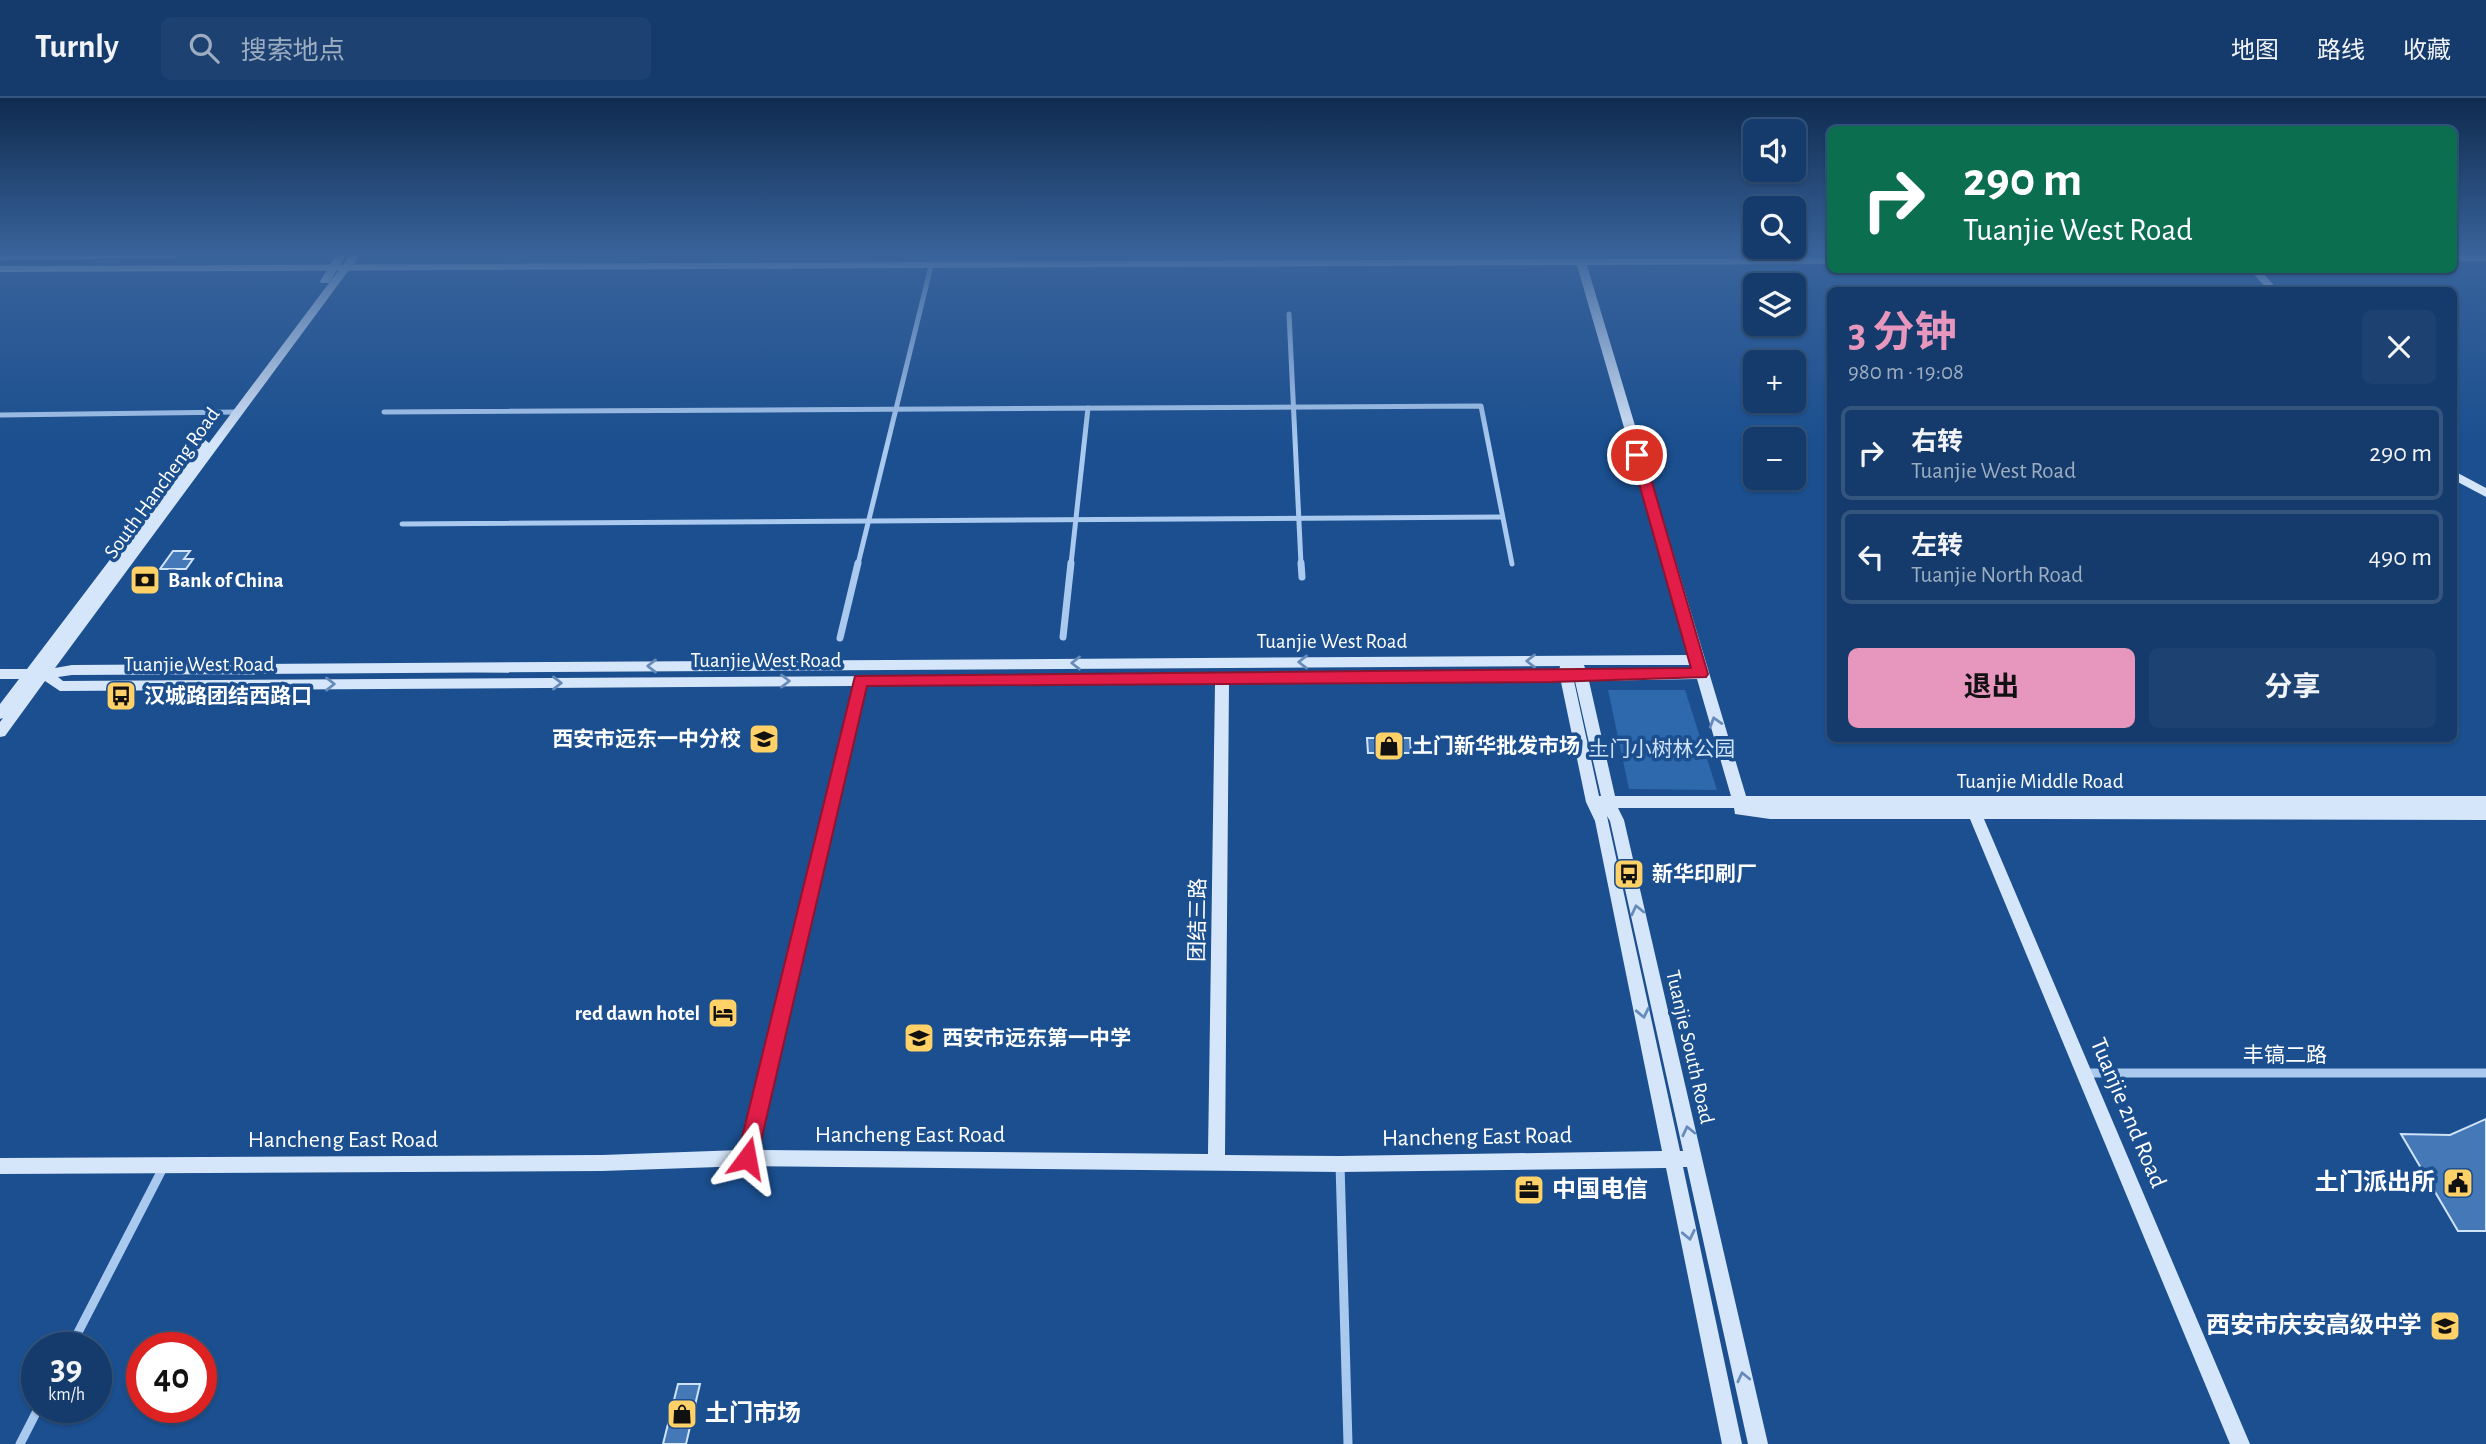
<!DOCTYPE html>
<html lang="zh">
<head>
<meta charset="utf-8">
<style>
  :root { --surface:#143b6b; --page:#1d4271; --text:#f1f3f6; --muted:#9dadc1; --line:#33557e; --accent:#e797bd }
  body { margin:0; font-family:"Alegreya Sans","Noto Sans SC",sans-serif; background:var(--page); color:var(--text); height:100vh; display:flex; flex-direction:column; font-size:26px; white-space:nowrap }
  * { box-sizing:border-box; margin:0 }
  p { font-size:23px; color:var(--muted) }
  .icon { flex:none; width:38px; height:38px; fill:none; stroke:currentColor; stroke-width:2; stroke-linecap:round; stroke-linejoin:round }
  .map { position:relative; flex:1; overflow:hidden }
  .details { position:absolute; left:1827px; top:189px; width:630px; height:455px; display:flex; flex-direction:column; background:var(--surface); border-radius:10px; box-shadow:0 2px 5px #0004,0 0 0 2px var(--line) }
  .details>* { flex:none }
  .hud { position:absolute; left:1827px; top:28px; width:630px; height:147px; border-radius:10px; box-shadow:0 2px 5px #0004,0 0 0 2px var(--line); background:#0b6e4f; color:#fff; overflow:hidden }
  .fabs { position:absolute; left:1743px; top:21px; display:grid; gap:14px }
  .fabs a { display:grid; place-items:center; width:63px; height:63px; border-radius:10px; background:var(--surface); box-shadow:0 2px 5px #0004,0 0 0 2px var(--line); font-size:35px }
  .speed { position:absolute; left:21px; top:1234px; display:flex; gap:14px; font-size:35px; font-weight:700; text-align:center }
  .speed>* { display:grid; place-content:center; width:91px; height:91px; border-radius:50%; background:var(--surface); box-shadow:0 2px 5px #0004,0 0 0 2px var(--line); line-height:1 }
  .speed small { font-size:18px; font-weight:400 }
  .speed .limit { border:10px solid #d22; background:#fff; color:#111 }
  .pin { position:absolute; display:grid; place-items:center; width:60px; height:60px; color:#fff; margin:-30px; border:4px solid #fff; border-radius:50%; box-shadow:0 2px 7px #0007 }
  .me { position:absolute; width:77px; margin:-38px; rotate:13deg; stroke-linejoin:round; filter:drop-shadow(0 0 5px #0008) }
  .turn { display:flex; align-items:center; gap:24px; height:147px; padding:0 21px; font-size:32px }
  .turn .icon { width:91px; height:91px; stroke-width:2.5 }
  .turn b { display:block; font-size:49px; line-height:60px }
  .round { display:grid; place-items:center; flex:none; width:74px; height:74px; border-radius:10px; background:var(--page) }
  .headline { display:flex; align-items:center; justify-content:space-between; height:119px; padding:0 21px }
  h1 { font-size:42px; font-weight:700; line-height:52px; color:var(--accent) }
  .action { display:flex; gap:14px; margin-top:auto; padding:14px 21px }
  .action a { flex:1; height:80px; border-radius:10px; background:var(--accent); color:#111; font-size:28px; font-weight:700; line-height:80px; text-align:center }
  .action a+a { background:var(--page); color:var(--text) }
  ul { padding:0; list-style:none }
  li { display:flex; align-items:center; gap:21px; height:94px; margin:0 14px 10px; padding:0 7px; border:4px solid var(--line); border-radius:10px }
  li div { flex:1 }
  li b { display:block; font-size:26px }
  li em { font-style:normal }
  header { display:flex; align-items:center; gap:42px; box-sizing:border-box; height:98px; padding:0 35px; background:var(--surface); border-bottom:2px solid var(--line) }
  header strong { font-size:33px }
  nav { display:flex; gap:38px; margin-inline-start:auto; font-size:24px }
  .search { width:490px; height:63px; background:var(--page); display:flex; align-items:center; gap:18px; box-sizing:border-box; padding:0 24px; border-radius:10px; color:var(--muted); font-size:26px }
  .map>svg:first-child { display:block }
  .green { fill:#2e69ad }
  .building { fill:#4478b7; stroke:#cfe3fa; stroke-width:2 }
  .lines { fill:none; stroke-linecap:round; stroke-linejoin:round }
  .street-far2 { stroke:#a9c9ee; stroke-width:5 }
  .street-far1 { stroke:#a9c9ee; stroke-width:7 }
  .street { stroke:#a9c9ee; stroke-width:9 }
  .secondary { fill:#d6e6fa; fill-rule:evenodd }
  .primary { fill:#f0f6ff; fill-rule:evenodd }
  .oneway { stroke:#668bba }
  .route { fill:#e11d48; stroke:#92132f; stroke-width:2 }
  .labels { text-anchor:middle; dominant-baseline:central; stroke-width:7; stroke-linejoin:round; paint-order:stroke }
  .street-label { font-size:21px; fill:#fff; stroke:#1b4f8f }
  .poi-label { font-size:21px; font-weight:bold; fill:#fff; stroke:#1b4f8f; text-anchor:start }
  .park-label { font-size:21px; fill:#cfe3fa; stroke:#1b4f8f }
  .near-street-label { font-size:24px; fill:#fff; stroke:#1b4f8f }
  .near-poi-label { font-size:24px; font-weight:bold; fill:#fff; stroke:#1b4f8f; text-anchor:end }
</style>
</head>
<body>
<header>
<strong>Turnly</strong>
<div class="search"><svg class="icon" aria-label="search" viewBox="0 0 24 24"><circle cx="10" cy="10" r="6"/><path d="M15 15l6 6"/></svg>搜索地点</div>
<nav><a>地图</a><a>路线</a><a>收藏</a></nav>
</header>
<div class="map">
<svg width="2486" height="1346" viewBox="0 0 2486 1346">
  <rect width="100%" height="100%" fill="#1b4f8f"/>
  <!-- green -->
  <g class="green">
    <polygon points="1389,157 1830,157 1830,159 1389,158"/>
    <polygon points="1608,592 1685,592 1717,692 1629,691"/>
  </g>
  <!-- building -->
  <g class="building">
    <polygon points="173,453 190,453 184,461 193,461 186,471 160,471"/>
    <polygon points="1367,640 1410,640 1411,655 1368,655"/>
    <polygon points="2486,1021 2486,1133 2458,1133 2401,1036 2450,1037"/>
    <polygon points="678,1286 700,1286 686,1346 663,1346"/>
  </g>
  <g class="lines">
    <!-- street-far2 -->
    <g class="street-far2">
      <polyline points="1289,216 1301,466"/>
      <polyline points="384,314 1481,308 1512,466"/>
      <polyline points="0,317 237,314"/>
      <polyline points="402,426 1502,419"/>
      <polyline points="858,466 931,168"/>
      <polyline points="1071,466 1088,310"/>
    </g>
    <!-- street-far1 -->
    <g class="street-far1">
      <polyline points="1301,465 1302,479"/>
      <polyline points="1063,539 1071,465"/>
      <polyline points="840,540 858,465"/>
    </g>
    <!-- street -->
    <g class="street">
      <polyline points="2085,975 2486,975"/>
      <polyline points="1340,1066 1348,1346"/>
      <polyline points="70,1250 164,1068"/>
      <polyline points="20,1346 39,1309"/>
    </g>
    <!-- secondary -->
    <g class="secondary">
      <polygon points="336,157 346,157 329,185 321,185 320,183"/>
      <path d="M350,157H360L55,570L72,567L1690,557L1576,164L1581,161L1586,164L1746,698H2486V710H2027H2486V722L1984,721L2250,1346H2230L1970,721H1770L1735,716L1734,710H1618L1624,722L1768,1346H1748L1687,1069H1683L1742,1346H1722L1666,1070L1340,1074L747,1068L602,1073L0,1076V1060L602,1057L740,1052L853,588L60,593L45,583L5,638L0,639V624L3,620L0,621V606L19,581H0V571H27L200,343L204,341L209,345ZM1584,567H1693L1695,571L1586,573ZM1560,568L1559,574H1551L63,583L58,579L72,577ZM1697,581L1731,698H1615L1589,583ZM1574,583H1575L1601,698H1599ZM1561,584L1586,704L1595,723L1662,1053L1340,1058L1225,1057L1229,586ZM1215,586L1208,1056L758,1052L866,588ZM1607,718L1610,723L1683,1053H1680Z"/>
      <polygon points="2250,172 2260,172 2278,192 2268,192"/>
      <polygon points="2454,373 2486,390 2486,399 2454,382"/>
    </g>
    <!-- primary -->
    <g class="primary">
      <polygon points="0,157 180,157 175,160 0,162"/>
      <rect x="2454" y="157" width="32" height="6"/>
      <polygon points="1830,160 1830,166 0,174 0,168"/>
    </g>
  </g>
  <!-- one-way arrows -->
  <defs><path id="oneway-chevron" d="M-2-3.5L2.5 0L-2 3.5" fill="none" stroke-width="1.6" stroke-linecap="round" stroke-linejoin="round" transform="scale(1.75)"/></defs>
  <g class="oneway">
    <use href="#oneway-chevron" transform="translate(1531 563) rotate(180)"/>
    <use href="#oneway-chevron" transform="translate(1303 564) rotate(180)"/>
    <use href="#oneway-chevron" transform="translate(1076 565) rotate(180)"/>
    <use href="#oneway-chevron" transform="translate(652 568) rotate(180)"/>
    <use href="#oneway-chevron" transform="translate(785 583)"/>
    <use href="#oneway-chevron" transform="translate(557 585)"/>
    <use href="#oneway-chevron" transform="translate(330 586)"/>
    <use href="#oneway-chevron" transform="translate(1715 624) rotate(-107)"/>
    <use href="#oneway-chevron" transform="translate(1637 812) rotate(-103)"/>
    <use href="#oneway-chevron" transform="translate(1643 915) rotate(78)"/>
    <use href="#oneway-chevron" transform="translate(1688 1033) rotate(-103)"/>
    <use href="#oneway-chevron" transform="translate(1689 1137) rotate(78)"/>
    <use href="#oneway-chevron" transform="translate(1743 1279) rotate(-103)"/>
  </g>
  <!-- sky -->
  <linearGradient id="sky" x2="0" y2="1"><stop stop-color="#0f2b4f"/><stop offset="0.45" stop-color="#39639b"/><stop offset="1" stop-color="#39639b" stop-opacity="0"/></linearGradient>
  <rect width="2486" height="346" fill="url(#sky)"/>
  <!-- route -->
  <polygon class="route" points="1637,353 1644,357 1708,576 1706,579 1551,584 867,588 757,1060 754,1067 747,1070 740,1067 737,1060 855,578 1691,570 1631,357"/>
  <!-- icons -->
  <defs>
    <g id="bank-square" transform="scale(1.575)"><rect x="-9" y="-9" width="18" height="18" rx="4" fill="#ffd166" stroke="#1b4f8f"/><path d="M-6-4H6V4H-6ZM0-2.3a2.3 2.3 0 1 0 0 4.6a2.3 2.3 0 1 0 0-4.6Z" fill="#111"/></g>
    <g id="bus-square" transform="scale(1.575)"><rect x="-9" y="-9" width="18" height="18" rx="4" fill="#ffd166" stroke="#1b4f8f"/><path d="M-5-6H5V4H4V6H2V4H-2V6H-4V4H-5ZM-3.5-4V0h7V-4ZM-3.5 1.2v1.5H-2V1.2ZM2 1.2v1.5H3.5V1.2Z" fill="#111"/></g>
    <g id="school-square" transform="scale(1.575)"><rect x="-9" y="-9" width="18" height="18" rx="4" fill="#ffd166" stroke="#1b4f8f"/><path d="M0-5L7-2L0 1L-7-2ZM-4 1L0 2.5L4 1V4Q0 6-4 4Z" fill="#111"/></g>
    <g id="shop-square" transform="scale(1.575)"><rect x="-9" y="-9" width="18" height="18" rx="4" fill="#ffd166" stroke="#1b4f8f"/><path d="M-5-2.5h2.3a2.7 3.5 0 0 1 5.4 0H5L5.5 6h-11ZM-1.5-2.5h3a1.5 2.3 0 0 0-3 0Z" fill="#111"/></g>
    <g id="hotel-square" transform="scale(1.575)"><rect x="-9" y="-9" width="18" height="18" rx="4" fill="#ffd166" stroke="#1b4f8f"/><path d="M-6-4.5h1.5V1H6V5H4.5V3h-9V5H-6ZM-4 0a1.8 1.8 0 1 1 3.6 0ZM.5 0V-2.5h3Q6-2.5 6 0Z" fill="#111"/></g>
    <g id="civic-square" transform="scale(1.575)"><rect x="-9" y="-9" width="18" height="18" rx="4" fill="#ffd166" stroke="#1b4f8f"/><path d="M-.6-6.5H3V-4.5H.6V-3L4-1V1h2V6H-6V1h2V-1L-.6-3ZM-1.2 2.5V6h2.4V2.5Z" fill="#111"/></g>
    <g id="office-square" transform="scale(1.575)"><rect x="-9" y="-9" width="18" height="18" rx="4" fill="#ffd166" stroke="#1b4f8f"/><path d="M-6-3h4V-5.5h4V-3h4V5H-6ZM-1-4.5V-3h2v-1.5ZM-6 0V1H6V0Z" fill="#111"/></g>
  </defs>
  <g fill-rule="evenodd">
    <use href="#bank-square" x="145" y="482"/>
    <use href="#bus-square" x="121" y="598"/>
    <use href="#school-square" x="764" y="641"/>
    <use href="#shop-square" x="1389" y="648"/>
    <use href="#bus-square" x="1629" y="776"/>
    <use href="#hotel-square" x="723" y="915"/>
    <use href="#school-square" x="919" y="940"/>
    <use href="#civic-square" x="2458" y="1085"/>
    <use href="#office-square" x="1529" y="1092"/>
    <use href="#school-square" x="2445" y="1228"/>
    <use href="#shop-square" x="682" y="1316"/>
  </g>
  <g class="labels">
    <!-- street labels -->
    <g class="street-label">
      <text transform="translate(162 385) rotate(-54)">South Hancheng Road</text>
      <text x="1332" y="543">Tuanjie West Road</text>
      <text x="766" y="562">Tuanjie West Road</text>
      <text x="199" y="566">Tuanjie West Road</text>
      <text x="2040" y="683">Tuanjie Middle Road</text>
      <text transform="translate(1198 822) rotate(-89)">团结三路</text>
      <text transform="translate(1690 949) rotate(77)">Tuanjie South Road</text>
      <text x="2285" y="957">丰镐二路</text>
    </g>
    <!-- poi labels -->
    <g class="poi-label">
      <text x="168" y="482">Bank of China</text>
      <text x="144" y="598">汉城路团结西路口</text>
      <text x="741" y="641" text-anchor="end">西安市远东一中分校</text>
      <text x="1412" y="648">土门新华批发市场</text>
      <text x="1652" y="776">新华印刷厂</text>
      <text x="700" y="915" text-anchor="end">red dawn hotel</text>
      <text x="942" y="940">西安市远东第一中学</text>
    </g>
    <!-- park labels -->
    <g class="park-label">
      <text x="1662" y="651">土门小树林公园</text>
    </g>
    <!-- near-street labels -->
    <g class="near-street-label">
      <text transform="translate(2128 1015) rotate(67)">Tuanjie 2nd Road</text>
      <text x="910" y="1037">Hancheng East Road</text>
      <text transform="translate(1477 1039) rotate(-1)">Hancheng East Road</text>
      <text x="343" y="1042">Hancheng East Road</text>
    </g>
    <!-- near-poi labels -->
    <g class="near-poi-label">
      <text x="2435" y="1085">土门派出所</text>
      <text x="1552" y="1092" text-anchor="start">中国电信</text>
      <text x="2422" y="1228">西安市庆安高级中学</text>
      <text x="705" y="1316" text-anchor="start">土门市场</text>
    </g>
  </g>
</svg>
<div class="fabs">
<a><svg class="icon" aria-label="sound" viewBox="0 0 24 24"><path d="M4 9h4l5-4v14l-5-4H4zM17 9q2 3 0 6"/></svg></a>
<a><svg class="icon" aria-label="search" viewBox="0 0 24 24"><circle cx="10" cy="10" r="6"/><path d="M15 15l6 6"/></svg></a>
<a><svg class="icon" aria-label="layers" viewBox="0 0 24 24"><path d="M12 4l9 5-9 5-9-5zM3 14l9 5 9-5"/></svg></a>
<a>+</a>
<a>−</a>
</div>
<div class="speed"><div>39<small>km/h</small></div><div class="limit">40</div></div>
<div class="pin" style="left:1637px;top:357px;background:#d93025"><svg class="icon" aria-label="arrive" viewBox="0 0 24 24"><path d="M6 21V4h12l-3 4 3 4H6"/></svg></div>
<svg class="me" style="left:747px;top:1060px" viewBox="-20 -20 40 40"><path d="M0-17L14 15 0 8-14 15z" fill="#e11d48" stroke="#fff" stroke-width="4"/></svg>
<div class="hud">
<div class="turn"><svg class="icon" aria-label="right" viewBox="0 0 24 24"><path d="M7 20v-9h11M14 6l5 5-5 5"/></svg><div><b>290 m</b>Tuanjie West Road</div></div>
</div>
<section class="details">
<div class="headline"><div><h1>3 分钟</h1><p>980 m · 19:08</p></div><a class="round"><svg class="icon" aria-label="close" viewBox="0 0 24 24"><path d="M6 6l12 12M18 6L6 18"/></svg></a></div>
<ul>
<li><svg class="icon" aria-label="right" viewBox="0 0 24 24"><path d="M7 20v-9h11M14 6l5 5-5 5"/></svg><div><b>右转</b><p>Tuanjie West Road</p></div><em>290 m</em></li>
<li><svg class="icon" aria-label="left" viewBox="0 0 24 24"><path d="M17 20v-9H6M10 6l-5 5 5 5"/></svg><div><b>左转</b><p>Tuanjie North Road</p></div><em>490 m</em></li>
</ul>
<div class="action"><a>退出</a><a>分享</a></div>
</section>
</div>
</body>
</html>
